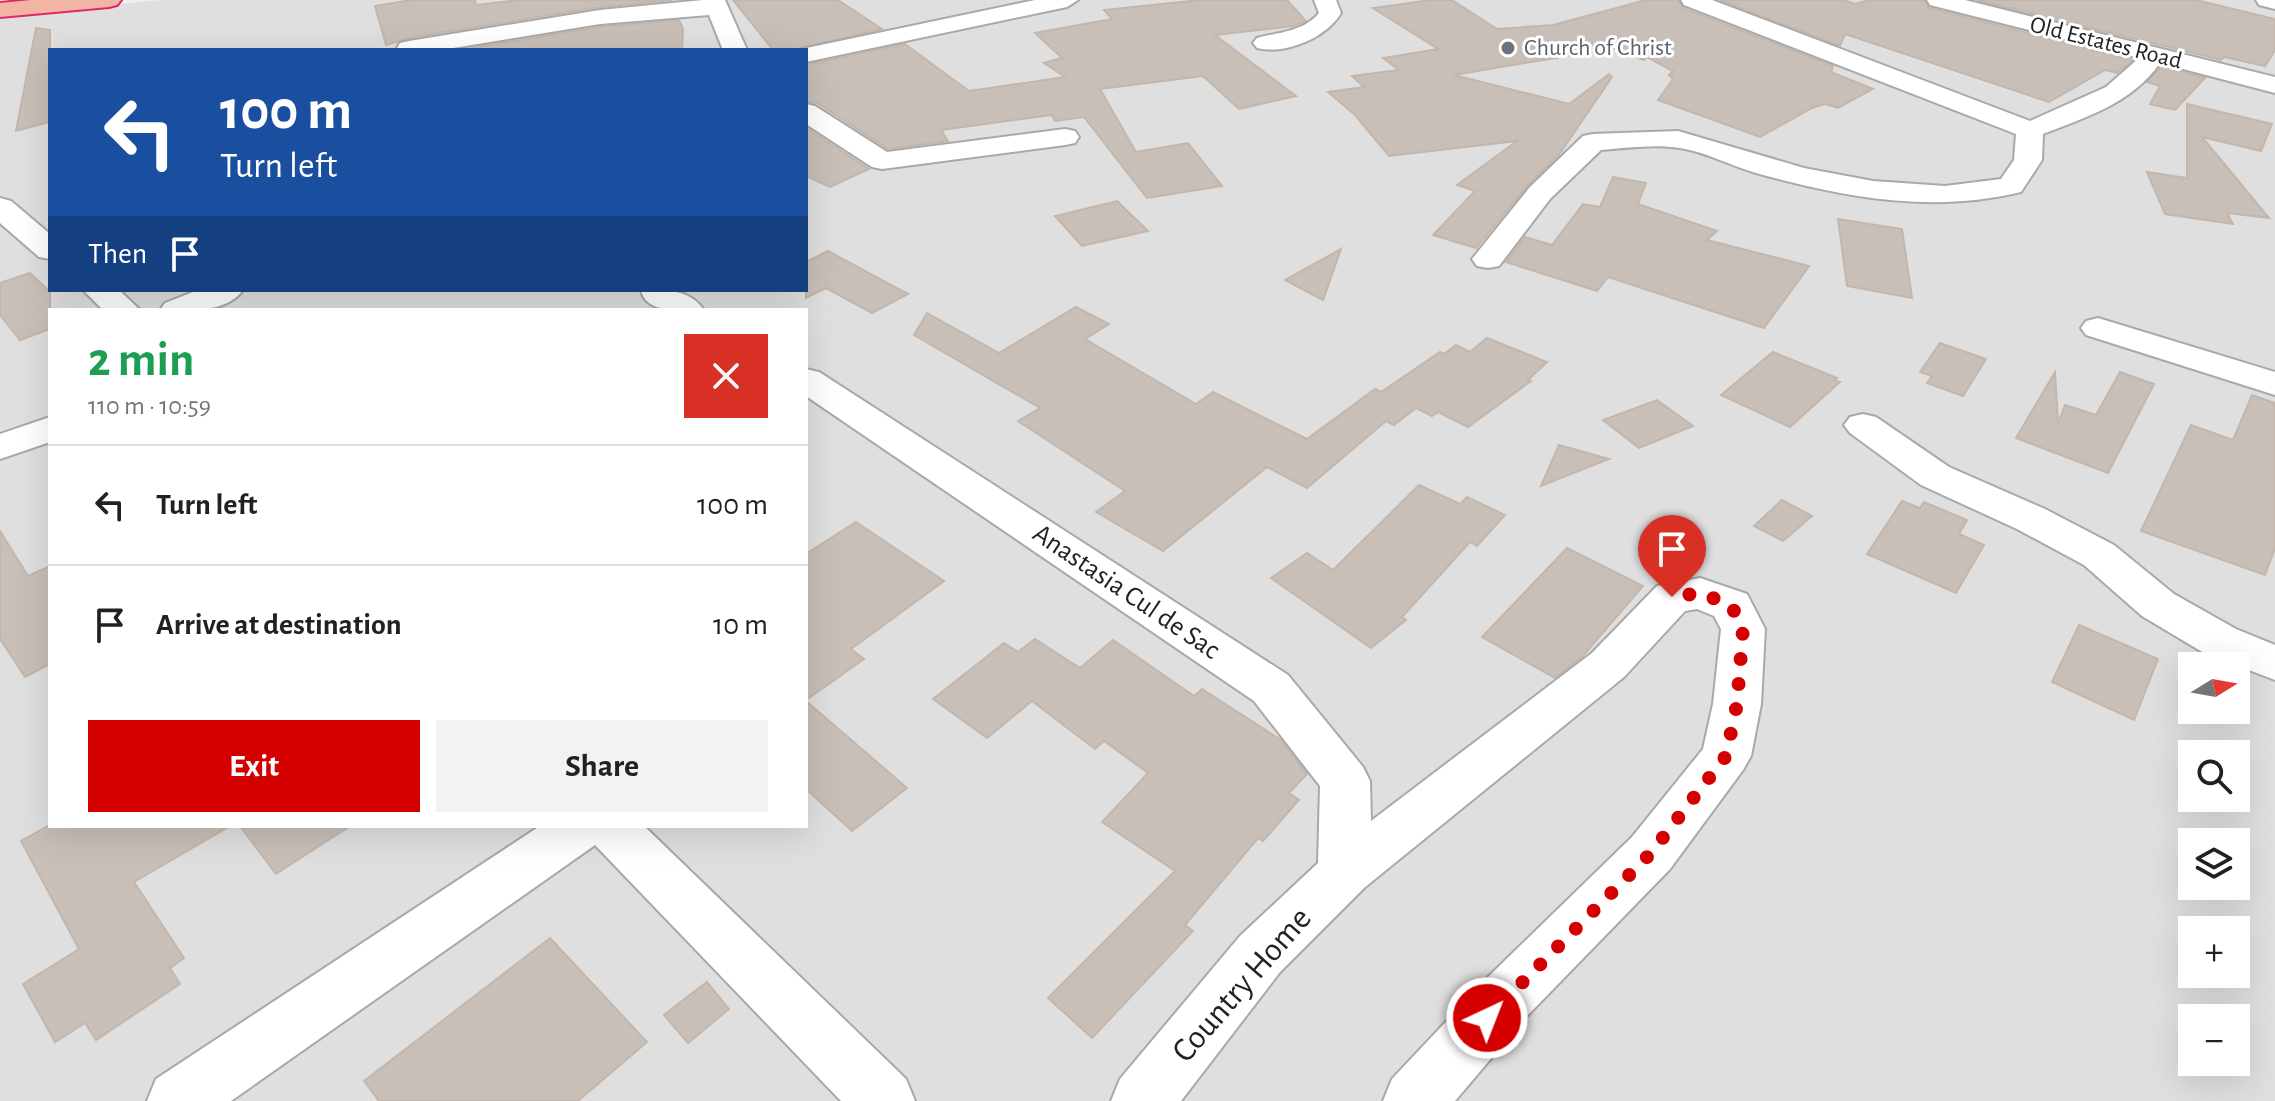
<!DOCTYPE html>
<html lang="en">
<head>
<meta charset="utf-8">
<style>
  :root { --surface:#fff; --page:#f2f2f2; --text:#202124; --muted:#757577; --line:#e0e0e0; --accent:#d40000 }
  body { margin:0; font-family:"Alegreya Sans",sans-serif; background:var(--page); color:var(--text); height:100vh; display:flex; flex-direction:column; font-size:30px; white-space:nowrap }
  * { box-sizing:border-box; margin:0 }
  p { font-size:26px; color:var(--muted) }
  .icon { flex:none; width:44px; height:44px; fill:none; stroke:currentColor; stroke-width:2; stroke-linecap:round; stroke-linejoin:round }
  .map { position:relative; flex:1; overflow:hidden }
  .sheet { position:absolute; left:48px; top:308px; width:760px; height:520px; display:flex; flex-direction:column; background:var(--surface); border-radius:0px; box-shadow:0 8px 32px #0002 }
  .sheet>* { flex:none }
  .banner { position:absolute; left:48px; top:48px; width:760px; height:244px; border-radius:0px; box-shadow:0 8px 32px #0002; background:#1a4fa0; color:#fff; overflow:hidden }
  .needle { width:52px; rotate:79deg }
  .tools { position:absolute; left:2178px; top:652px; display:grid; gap:16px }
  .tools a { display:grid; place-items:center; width:72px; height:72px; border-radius:0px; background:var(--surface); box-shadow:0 8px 32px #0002; font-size:40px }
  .pin { position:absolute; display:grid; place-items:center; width:68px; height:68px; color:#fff; margin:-82px -34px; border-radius:50% 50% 50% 0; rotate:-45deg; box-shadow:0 0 8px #0007 }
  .pin .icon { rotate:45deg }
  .me { position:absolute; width:88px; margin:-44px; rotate:43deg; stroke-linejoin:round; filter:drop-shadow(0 0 6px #0008) }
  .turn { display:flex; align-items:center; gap:28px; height:168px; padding:0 40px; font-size:36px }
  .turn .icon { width:104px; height:104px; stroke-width:2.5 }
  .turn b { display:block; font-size:56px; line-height:68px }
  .then { display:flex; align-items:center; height:76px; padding:0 40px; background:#0003; gap:16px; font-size:30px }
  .round { display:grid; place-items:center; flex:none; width:84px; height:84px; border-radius:0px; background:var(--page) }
  .headline { display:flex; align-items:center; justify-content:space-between; height:136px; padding:0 40px }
  h1 { font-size:48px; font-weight:700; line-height:60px; color:#1e9e55 }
  .button { display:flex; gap:16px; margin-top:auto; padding:16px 40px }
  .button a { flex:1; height:92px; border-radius:0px; background:var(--accent); color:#fff; font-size:32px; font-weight:700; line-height:92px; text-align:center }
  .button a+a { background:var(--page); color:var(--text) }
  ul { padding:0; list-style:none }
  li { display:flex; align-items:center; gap:24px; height:120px; padding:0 40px; border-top:2px solid var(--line) }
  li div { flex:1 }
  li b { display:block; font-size:30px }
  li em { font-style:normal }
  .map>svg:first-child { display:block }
  .residential { fill:#e0dfdf; fill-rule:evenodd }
  .building { fill:#c7bfb8; stroke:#c4b6ab; stroke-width:2 }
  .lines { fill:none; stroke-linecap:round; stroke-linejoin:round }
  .minor-casing { stroke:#a9a9a9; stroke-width:4 }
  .trunk-casing { stroke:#dc2a67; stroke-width:4 }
  .minor { fill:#fff; fill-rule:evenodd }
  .trunk { fill:#f2b4a3; fill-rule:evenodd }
  .route { stroke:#d40000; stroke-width:14; stroke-dasharray:0 25.2 }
  .worship-dot { fill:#6b7280; stroke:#fff; stroke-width:3 }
  .labels { text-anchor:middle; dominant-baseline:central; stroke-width:6; stroke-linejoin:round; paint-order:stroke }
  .far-street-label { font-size:24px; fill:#222; stroke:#fff }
  .far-worship-label { font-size:24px; fill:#5b616d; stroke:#fff; text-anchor:start }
  .street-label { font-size:28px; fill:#222; stroke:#fff }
  .near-street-label { font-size:34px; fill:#222; stroke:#fff }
</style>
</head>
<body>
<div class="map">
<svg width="2275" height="1101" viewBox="0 0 2275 1101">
  <rect width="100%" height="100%" fill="#f2efe9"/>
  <!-- residential -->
  <path class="residential" d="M161,0H2275V1101H0V16ZM50,50H806V290H50ZM50,310H806V826H50ZM2192,666H2236V710H2192ZM2192,754H2236V798H2192ZM2192,842H2236V886H2192ZM2192,930H2236V974H2192ZM2192,1018H2236V1062H2192Z"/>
  <!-- building -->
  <g class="building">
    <polygon points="411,0 475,0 476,5 519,0 672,0 600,7 409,38 386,45 375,6"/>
    <polygon points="733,0 838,0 882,29 794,50 773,50"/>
    <polygon points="1200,0 1287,0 1306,21 1293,26 1215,35 1296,96 1239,109 1203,76 1100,89 1136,152 1188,143 1222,186 1147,198 1084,117 1055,121 1052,115 941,130 948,141 888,149 817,103 806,101 806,65 905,44 969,91 1065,77 1044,63 1062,58 1035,33 1112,19 1104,10"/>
    <polygon points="1431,0 1452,0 1497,29 1553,25 1646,0 1678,0 1683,8 1833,66 1831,72 1873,89 1838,108 1825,104 1812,108 1760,137 1658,100 1673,79 1669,75 1673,71 1647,57 1644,60 1614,48 1454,75 1569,104 1609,74 1612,77 1558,156 1528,185 1476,248 1433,235 1475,191 1457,185 1517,141 1389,156 1355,115 1328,92 1364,87 1352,76 1399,70 1383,58 1438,49 1373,8"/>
    <polygon points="1720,0 1844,0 1855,4 1869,0 1924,0 1929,8 2133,60 2117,73 2105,70 2049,102 1845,34 1840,46"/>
    <polygon points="1977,0 2196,0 2275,19 2275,50 2265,66 2224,57 2221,60"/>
    <polygon points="679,20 683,29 682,50 460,50 600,27"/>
    <polygon points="36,28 50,30 50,122 16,131"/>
    <polygon points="2161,66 2205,78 2175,110 2150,104 2160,86 2147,82"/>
    <polygon points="2187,104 2272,124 2261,151 2202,137 2269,218 2227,213 2233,224 2165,214 2147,172 2187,178"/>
    <polygon points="806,128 869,169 830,187 806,176"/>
    <polygon points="1613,177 1646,183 1638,204 1717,231 1707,240 1809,266 1764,328 1608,277 1597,291 1506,262 1525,237 1552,245 1583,204 1600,207"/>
    <polygon points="1117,201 1148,231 1082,246 1055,216"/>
    <polygon points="1838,219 1902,229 1912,298 1847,286"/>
    <polygon points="1341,249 1323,300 1285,280"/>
    <polygon points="828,251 908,294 872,313 826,288 806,298 806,262"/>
    <polygon points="30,273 50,292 50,329 20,340 0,315 0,283"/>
    <polygon points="1076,307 1109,324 1085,339 1196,404 1213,392 1307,439 1375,389 1381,392 1440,352 1444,354 1456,345 1470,352 1487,338 1547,362 1528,380 1531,381 1468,427 1438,412 1432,416 1416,408 1394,425 1386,421 1307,488 1267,467 1163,551 1096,512 1125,491 1018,421 1040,408 914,335 927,313 999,353"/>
    <polygon points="1940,343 1986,359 1963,396 1927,383 1932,376 1920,372"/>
    <polygon points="1773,352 1837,378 1834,380 1840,382 1790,427 1721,395"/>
    <polygon points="2055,372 2058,423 2065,405 2096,415 2120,372 2154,384 2108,473 2016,438"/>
    <polygon points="2252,395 2275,403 2275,548 2265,575 2141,531 2191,425 2233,440"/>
    <polygon points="1657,400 1693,426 1639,448 1603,420"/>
    <polygon points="1559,445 1609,459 1541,486"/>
    <polygon points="1419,485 1460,504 1467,497 1505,515 1477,546 1470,542 1402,617 1406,620 1371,648 1271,578 1307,553 1333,570"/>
    <polygon points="1782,500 1812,516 1783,541 1754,526"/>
    <polygon points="1902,501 1920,508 1924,502 1967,520 1959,534 1984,545 1956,593 1867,554"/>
    <polygon points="856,522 944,581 851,649 864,659 806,700 806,554"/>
    <polygon points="0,531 28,576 50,566 50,664 25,677 0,639"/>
    <polygon points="1567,548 1643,586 1582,657 1555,678 1482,637"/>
    <polygon points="2079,625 2158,659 2134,720 2052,682"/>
    <polygon points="1035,639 1080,668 1113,640 1194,696 1202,689 1281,740 1307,774 1289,793 1299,800 1263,841 1258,838 1185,925 1193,931 1092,1038 1048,998 1175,871 1102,822 1148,773 1104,741 1095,749 1032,701 987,738 933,699 1004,643 1018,652"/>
    <polygon points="806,701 907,788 852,831 806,789"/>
    <polygon points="48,826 230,826 134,882 184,958 170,968 180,984 96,1040 85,1023 55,1042 23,984 79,949 21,841"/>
    <polygon points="240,826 350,826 276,874"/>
    <polygon points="550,938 647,1042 578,1101 379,1101 364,1081"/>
    <polygon points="707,982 729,1009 688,1043 664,1015"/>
  </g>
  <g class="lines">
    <!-- minor casing -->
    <g class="minor-casing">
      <g id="minor">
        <polygon points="703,0 725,0 747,50 723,50 709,15 600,24 441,50 397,48 400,43 409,41 600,10"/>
        <polygon points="1035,0 1078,0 1067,7 806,62 806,50 797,50"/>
        <path d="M1314,0H1336L1341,13C1326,38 1286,55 1257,48L1253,43L1257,38C1279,32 1303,32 1319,13Z"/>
        <path d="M1681,0H1712L2030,121L2106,87L2139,58L1930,5L1927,0H1965L2275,77V93L2160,63C2132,103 2087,117 2043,134L2042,160L2021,192C1932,214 1843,197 1756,173C1731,166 1706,152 1680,148C1654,144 1627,148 1601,150L1550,199L1499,266L1488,268L1477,266L1472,259L1530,187L1583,136L1593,134L1678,131L1804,168L1873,181L1945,186L2001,179L2014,160L2016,134L1684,5Z"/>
        <polygon points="2256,0 2275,0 2275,9 2259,5"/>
        <polygon points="806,104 815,106 887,152 1065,129 1075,131 1079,137 1075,143 1065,145 882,169 872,167 806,124"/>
        <polygon points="0,198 11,201 50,234 50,259 39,257 0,223"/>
        <polygon points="83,290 119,290 140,310 103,310"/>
        <path d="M198,290H243C226,314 186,310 160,310L165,303Z"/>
        <path d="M641,290C665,290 689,288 704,310C684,310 646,315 641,290Z"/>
        <polygon points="2098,318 2275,372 2275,395 2086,335 2081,328 2086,321"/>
        <polygon points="806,369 819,372 1288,675 1363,767 1370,781 1371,821 1592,653 1657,586 1700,578 1747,594 1765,629 1761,704 1751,756 1743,770 1670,869 1528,1015 1455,1101 1383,1101 1392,1079 1488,977 1632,837 1703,749 1713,704 1721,629 1714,616 1697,609 1685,611 1624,677 1364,888 1280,972 1181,1101 1111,1101 1120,1079 1240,936 1318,863 1320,786 1254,701 806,396"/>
        <polygon points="1863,414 1876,417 1949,467 2045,509 2114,545 2174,594 2236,629 2275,645 2275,680 2204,653 2142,616 2084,565 2017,529 1921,485 1850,433 1844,425 1850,417"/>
        <polygon points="50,417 50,442 0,459 0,434"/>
        <polygon points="540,826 644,826 906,1079 915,1101 841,1101 595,845 231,1101 147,1101 156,1079"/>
      </g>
    </g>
    <!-- trunk casing -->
    <g class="trunk-casing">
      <polygon id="trunk" points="31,0 121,0 117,5 109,7 0,17 0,3"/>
    </g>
    <!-- minor -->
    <use href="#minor" class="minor"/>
    <!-- trunk -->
    <use href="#trunk" class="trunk"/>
  </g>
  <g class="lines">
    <!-- route -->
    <polyline class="route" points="1487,1018 1651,853 1726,756 1737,704 1743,629 1731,605 1700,593 1672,597"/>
  </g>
  <!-- markers -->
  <circle class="worship-dot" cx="1508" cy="48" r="8"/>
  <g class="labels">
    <!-- far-street labels -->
    <g class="far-street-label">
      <text transform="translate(2106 43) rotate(14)">Old Estates Road</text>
    </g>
    <!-- far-worship labels -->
    <g class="far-worship-label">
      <text x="1524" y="48">Church of Christ</text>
    </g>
    <!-- street labels -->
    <g class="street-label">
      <text transform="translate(1126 592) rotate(34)">Anastasia Cul de Sac</text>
    </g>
    <!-- near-street labels -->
    <g class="near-street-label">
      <text transform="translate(1242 985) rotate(-49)">Country Home</text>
    </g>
  </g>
</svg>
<div class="tools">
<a><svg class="needle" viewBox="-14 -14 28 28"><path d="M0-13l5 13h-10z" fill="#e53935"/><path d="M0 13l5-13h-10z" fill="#757577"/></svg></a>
<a><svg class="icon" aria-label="search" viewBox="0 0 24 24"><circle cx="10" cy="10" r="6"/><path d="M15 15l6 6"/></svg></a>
<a><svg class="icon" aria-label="layers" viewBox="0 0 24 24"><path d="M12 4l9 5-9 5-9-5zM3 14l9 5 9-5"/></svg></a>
<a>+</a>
<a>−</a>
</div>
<div class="pin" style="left:1672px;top:597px;background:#d93025"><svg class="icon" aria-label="arrive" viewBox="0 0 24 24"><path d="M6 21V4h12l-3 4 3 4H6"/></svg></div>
<svg class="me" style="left:1487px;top:1018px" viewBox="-20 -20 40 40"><circle r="17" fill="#d40000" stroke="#fff" stroke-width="3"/><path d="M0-11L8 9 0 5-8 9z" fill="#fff"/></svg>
<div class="banner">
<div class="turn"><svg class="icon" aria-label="left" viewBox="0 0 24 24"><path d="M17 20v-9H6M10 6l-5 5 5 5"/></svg><div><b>100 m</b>Turn left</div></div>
<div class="then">Then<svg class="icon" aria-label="arrive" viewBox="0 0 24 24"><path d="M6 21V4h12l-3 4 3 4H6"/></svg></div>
</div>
<section class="sheet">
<div class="headline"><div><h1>2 min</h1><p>110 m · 10:59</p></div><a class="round" style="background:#d93025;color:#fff"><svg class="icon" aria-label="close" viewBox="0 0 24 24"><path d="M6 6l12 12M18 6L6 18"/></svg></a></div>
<ul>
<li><svg class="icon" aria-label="left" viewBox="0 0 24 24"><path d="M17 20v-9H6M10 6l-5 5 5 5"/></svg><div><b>Turn left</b></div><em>100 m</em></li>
<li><svg class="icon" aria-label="arrive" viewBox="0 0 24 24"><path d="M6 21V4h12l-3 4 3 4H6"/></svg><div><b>Arrive at destination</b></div><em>10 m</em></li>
</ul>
<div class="button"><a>Exit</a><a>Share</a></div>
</section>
</div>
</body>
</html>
